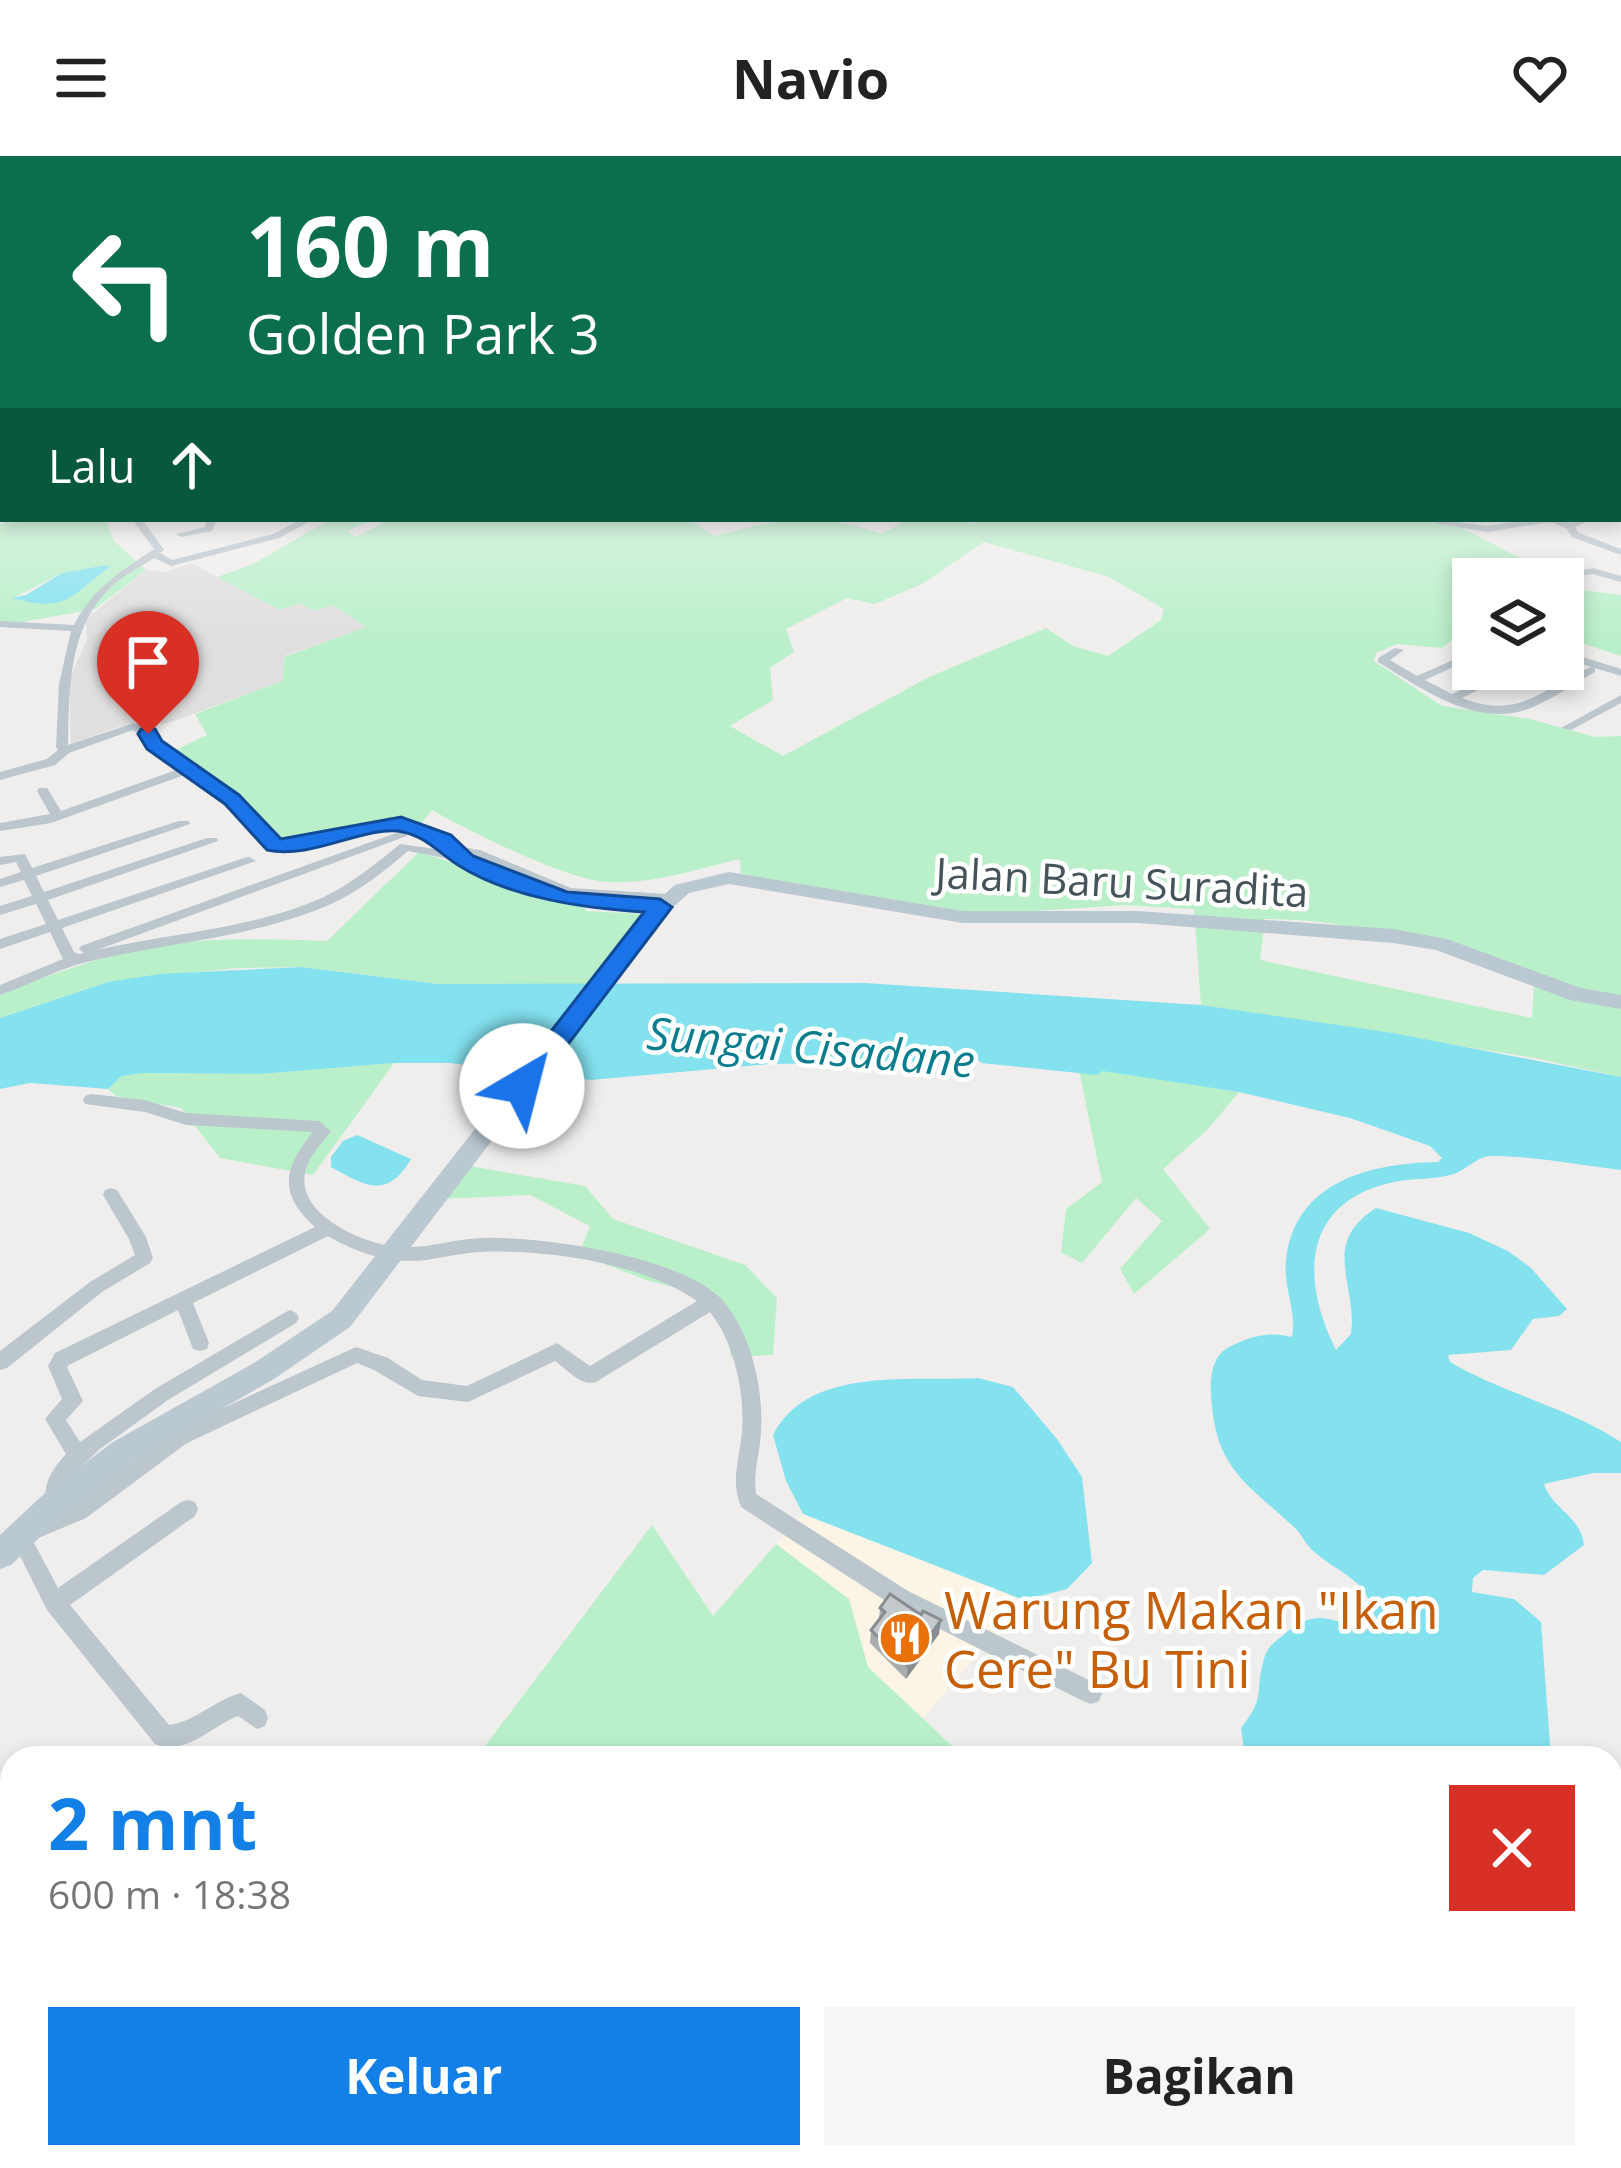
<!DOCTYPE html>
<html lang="id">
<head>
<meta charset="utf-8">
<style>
  :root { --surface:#fff; --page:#f6f6f6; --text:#222; --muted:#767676; --accent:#1280e6 }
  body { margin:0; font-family:"Open Sans",sans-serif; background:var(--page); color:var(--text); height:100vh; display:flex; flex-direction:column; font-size:45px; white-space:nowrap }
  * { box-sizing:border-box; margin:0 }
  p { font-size:39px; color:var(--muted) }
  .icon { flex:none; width:66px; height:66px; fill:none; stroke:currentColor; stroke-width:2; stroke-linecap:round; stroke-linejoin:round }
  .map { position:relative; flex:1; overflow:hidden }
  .panel { position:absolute; left:0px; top:1590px; width:1623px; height:423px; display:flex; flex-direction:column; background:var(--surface); border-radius:36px 36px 0 0; box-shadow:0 6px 18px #0003 }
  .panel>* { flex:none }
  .hud { position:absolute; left:0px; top:0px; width:1623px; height:366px; box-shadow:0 6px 18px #0003; background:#0b6e4f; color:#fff; overflow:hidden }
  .buttons { position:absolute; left:1452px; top:402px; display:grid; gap:24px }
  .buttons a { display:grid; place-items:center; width:132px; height:132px; border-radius:0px; background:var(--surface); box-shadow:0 6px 18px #0003; font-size:60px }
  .pin { position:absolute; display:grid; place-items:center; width:102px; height:102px; color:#fff; margin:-123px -51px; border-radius:50% 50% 50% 0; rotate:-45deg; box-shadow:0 0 12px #0007 }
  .pin .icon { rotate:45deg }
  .me { position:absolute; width:132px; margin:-66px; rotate:37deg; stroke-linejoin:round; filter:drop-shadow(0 0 9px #0008) }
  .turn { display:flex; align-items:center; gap:42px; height:252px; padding:0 48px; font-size:54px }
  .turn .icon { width:156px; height:156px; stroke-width:2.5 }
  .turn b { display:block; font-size:84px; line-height:102px }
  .then { display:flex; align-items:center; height:114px; padding:0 48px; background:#0003; gap:24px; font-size:45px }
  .round { display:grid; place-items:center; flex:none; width:126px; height:126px; border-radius:0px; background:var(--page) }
  .head { display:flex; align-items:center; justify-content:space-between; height:204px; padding:0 48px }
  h1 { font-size:72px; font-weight:700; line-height:90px; color:var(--accent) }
  .action { display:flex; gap:24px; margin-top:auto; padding:24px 48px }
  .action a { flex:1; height:138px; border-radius:0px; background:var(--accent); color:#fff; font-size:48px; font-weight:700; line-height:138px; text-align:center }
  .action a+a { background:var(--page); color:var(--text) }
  header { display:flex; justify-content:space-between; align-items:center; height:156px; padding:0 48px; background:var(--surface); font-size:54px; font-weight:700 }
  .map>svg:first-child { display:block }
  .commercial { fill:#fcf4e5 }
  .education { fill:#e1dedf }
  .green { fill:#b9f0ca; fill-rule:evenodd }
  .water { fill:#84e2ef }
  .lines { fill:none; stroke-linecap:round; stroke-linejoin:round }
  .river { fill:#84e2ef; fill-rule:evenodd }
  .minor { fill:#bbc6cd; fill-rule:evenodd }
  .secondary { fill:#bac8d2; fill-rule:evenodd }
  .wall { fill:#a9adb0 }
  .shaded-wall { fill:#898d90 }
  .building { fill:#c4c9cd; stroke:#898d90; stroke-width:3 }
  .route { fill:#1a73e8; stroke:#114b97; stroke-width:3 }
  .labels { text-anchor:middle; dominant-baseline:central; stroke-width:9; stroke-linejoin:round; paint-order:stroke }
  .street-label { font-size:42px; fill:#45535b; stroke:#fff }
  .water-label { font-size:45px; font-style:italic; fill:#097d8e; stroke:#fff }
  .near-food-label { font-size:51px; fill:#c56008; stroke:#fff; text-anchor:start }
</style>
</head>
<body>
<header><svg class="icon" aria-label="menu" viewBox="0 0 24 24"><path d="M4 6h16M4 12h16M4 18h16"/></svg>Navio<svg class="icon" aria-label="heart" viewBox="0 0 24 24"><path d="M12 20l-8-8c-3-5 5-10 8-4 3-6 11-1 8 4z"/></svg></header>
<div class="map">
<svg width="1621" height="2012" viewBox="0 0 1621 2012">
  <rect width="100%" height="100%" fill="#f0eded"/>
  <!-- commercial -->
  <polygon class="commercial" points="803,1358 1024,1444 923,1562 868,1511 849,1443 776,1388"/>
  <!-- education -->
  <polygon class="education" points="191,407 279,454 301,447 314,455 333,449 367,471 284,500 282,525 168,567 118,571 71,588 69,524 87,484 86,463 146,414 165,416"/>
  <!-- green -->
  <g class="green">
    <path d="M17,363H106L113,384L146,414L95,453L0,470V368ZM106,409L109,412C82,431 46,453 15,441L62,417Z"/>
    <path d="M331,363H373L348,375L356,381L390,363H687L715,380C779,363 818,355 881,378L909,363H966L972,367L990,363H1471L1456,369L1582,434L1621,439V500L1563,481V423H1473V473L1464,474L1442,492L1397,488L1376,497L1374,505L1442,550L1530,563L1595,581L1621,580V921L1535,902L1201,849L1194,753L1125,749L942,761L741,726L740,703C696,713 640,733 594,724C557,718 466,674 432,654L420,669C367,663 309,704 262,692L252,659L171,596L207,579L195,558L282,525L284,501L366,471L333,449L314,455L301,447L280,454L217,421L253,408ZM984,386L1109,421L1164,453L1161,464L1108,500L1073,490L1046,472L929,521L783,600L730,570L773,544L770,512L794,496L786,473L847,442L875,448L922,428ZM1265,763C1360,762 1446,795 1534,828L1532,862L1260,804Z"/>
    <path d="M419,696L586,749L585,755L647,758L601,829L439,828L301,811L236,812L108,826L0,862V837C50,820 99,800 151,791C209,781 267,783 327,785Z"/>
    <polygon points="394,907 313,1019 220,1002 181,952 116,940 108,933 122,920 143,917 260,918"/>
    <polygon points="1078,909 1239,936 1208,973 1163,1013 1210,1073 1134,1138 1120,1113 1162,1065 1136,1042 1082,1107 1061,1096 1066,1053 1102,1026"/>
    <polygon points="452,1007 585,1030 613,1063 745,1109 777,1142 773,1199 731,1201 721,1143 646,1124 579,1098 590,1070 530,1039 439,1043"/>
    <polygon points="652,1369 713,1460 776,1388 849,1443 868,1511 965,1602 476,1602"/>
    <polygon points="323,2001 618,2001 611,2012 318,2012"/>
  </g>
  <!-- water -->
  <g class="water">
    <path d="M106,409L110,411C68,441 68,457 12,442L26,439L62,417Z"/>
    <path d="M301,811L439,828L865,827L1201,849L1393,877L1621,921V1014C1578,1009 1534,1000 1491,1000C1477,1000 1465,1016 1450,1019C1432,1024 1412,1022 1394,1026C1302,1045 1300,1123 1336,1194L1351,1178L1352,1166C1351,1118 1325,1085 1376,1052L1469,1077L1508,1095L1531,1112L1567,1153L1559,1160L1533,1163L1511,1194L1448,1199L1450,1206C1504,1238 1568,1251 1621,1286V1317H1594L1544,1328C1552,1353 1581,1360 1584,1389L1544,1419L1483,1414L1473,1422L1472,1436L1514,1443L1541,1466L1551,1602H1245L1241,1572C1267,1539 1254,1537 1264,1503C1266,1493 1273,1487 1281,1481C1315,1452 1325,1462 1366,1474L1374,1465C1372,1423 1337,1418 1311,1393C1305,1387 1301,1377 1294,1371C1246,1327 1214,1312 1211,1237C1210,1219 1213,1198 1231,1190C1251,1180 1271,1175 1292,1181C1297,1156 1283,1131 1286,1105C1294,1025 1371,1007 1438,1006L1442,1002L1430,990L1350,962L1239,936L1031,904L769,908L591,924L450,907H394L260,918L143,917L122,920L108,933L30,927L0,933V862L108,826L160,818Z"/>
    <path d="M357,979L411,1003C387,1044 365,1030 331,1011V1001L343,985Z"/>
    <path d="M978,1222L1013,1231L1057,1283L1082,1321L1092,1407L1067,1433L1024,1444L803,1358L786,1325L773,1279C809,1209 912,1226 978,1222Z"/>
  </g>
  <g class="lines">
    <!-- river -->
    <polygon class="river" points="989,893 1097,903 1108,911 1097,919 981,907 978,901 981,895"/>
    <!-- minor -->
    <g class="minor">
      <rect x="0" y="229" width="3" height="4"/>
      <polygon points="1621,348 1621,355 1620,355 1620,348"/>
      <path d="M132,363H142L164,394L160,397L172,404L273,378L302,363H314L279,382L171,410L154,402C138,412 120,421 107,435C68,475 69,537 68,589L131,568H139L236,640L279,685C292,686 304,687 317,684C345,678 371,663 400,666C430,669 452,692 480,694L571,732L668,738L675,742L673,745L569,740L473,701L450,703L408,695C384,715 360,735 331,748C254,782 168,786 87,806C57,813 30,829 0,839V829L63,803L50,776L0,793V783L46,768L36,748L0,759V750L32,740L24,724L0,731V723L21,716L16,706L0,709V701L25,698L32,712L179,665H189L190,668L36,720L44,736L207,682H217L218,685L48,744L58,764L244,702L249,701L256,705L62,772L74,796L78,798L84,797L79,793L81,790L396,677H406L407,680L97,794C172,777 253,773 324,741C352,727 376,708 400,688L450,695L425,680L403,674L382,673L301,694L270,692L228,646L190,617L51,667L0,675V667L50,658L37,635L39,632H47L61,655L182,612L133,574L69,597L55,609L0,624V616L47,603L58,594L56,591L59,528L71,475L0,471V465L74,469C93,432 120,416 154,393Z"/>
      <polygon points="207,363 217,363 212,375 181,381 176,378 205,371"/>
      <polygon points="1533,363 1560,363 1570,367 1578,363 1591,363 1575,371 1579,377 1621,393 1621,399 1572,381 1566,372 1550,366 1488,376 1434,367 1439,364 1488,370"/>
      <polygon points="1593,412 1621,420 1621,426 1593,418 1570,421 1565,418"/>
      <path d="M1395,492L1404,494L1390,504L1417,520L1473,495V502L1425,524L1452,538L1505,513H1520L1462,542C1522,565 1540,532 1591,511L1563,502V495L1621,513V520L1595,512V516C1573,528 1552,544 1528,553C1475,572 1421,532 1378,506V502Z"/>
      <polygon points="1621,539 1621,547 1571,574 1561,572"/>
      <path d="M91,938L145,944L186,957L319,965L331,975C323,987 310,998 306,1013C293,1056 358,1085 391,1090C421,1095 451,1083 482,1082C540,1080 685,1100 724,1146C751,1178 764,1234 761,1275C760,1297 753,1316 756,1338L908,1435L1099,1529L1102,1537L1099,1545L1091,1548L1083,1545L892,1449L741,1351C730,1324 740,1302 742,1275C745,1236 734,1186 710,1156L596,1226C581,1231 567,1213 555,1205L468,1246L418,1240L374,1214L357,1207L187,1287L86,1362L36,1383L31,1381L58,1432L181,1346L188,1344L195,1346L198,1353L195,1360L70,1449L169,1569C194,1566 215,1544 241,1537L265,1554L268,1562L265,1570L257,1573L238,1560C210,1571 187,1600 155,1588L47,1454L10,1380L13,1373L20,1370L26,1373L29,1366L54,1356L48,1354C40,1332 51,1314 66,1298L45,1263L62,1243L48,1210L55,1197L315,1071C278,1038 283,1012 313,976L186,969L145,956L85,948L83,944L85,940ZM328,1080C358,1098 391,1108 426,1104C444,1101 463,1097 481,1096C546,1093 643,1107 697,1145L590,1210L557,1187L467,1230L422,1224L388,1202L356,1191L173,1275L72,1348L63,1352L65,1331L76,1315L100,1293L168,1244L296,1167L299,1162L296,1157L290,1154L284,1157L155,1233L80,1286L66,1264L83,1245L67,1211L69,1209L178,1154L193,1193L200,1195L207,1193L209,1187L193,1147Z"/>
      <polygon points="111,1032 117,1034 146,1081 153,1102 150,1107 102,1136 7,1212 0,1214 0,1195 90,1126 135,1099 129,1083 103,1039 105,1034"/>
    </g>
    <!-- secondary -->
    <polygon class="secondary" points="729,716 963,755 1138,755 1393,773 1447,783 1581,832 1621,839 1621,853 1570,844 1436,794 1393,787 1138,767 963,767 729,728 689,737 662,761 350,1171 274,1223 133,1304 65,1357 11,1409 0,1413 0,1379 45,1337 113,1286 254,1207 332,1155 648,753 675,729"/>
  </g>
  <!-- wall -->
  <polygon class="wall" points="880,1452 939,1478 906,1523 870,1487 871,1474 879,1463"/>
  <!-- shaded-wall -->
  <polygon class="shaded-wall" points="941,1464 939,1478 906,1523 908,1510"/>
  <!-- building -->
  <polygon class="building" points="890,1438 921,1459 923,1455 941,1464 908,1510 871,1474 885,1456 880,1452"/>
  <!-- sky -->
  <linearGradient id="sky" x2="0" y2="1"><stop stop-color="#80c6eb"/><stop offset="0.42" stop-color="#f8f7f7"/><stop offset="1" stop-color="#f8f7f7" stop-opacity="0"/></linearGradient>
  <rect width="1621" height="489" fill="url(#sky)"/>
  <!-- route -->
  <path class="route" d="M141,573H155L162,585L239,639L281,683L401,661L451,679L473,700L567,736L660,743L672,751L531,937H513L509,930L513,924L644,756C583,752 510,742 458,709C439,697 427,681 403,676C366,668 313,704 267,694L225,648L147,593L138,578Z"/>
  <!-- icons -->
  <defs>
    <g id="restaurant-disc" transform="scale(2.7)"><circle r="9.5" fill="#e8710a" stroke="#fff"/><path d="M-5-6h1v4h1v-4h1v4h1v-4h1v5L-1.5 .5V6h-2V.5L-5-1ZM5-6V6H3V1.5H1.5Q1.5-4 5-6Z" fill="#fff"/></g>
  </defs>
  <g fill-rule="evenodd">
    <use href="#restaurant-disc" x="905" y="1482"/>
  </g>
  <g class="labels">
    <!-- street labels -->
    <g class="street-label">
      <text transform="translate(1122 725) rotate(3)">Jalan Baru Suradita</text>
    </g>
    <!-- water labels -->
    <g class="water-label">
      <text transform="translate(811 890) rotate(5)">Sungai Cisadane</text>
    </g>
    <!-- near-food labels -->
    <g class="near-food-label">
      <text x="944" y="1453">Warung Makan "Ikan<tspan x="944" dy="59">Cere" Bu Tini</tspan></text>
    </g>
  </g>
</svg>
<div class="buttons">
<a><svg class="icon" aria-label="layers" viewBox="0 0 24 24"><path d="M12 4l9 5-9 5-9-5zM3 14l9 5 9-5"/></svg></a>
</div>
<div class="pin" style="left:148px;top:578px;background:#d93025"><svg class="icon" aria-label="arrive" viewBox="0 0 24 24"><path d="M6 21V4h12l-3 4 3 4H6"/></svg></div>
<svg class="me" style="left:522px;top:930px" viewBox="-20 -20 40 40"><circle r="19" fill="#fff"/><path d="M0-13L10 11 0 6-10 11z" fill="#1a73e8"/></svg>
<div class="hud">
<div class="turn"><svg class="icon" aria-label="left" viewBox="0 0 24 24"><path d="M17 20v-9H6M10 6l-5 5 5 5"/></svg><div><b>160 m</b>Golden Park 3</div></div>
<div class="then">Lalu<svg class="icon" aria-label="ahead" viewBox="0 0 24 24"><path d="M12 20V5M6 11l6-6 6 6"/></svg></div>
</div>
<section class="panel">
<div class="head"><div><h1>2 mnt</h1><p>600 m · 18:38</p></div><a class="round" style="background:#d93025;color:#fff"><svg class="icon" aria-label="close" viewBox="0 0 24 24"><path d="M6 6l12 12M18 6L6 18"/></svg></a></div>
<div class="action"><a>Keluar</a><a>Bagikan</a></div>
</section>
</div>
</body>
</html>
